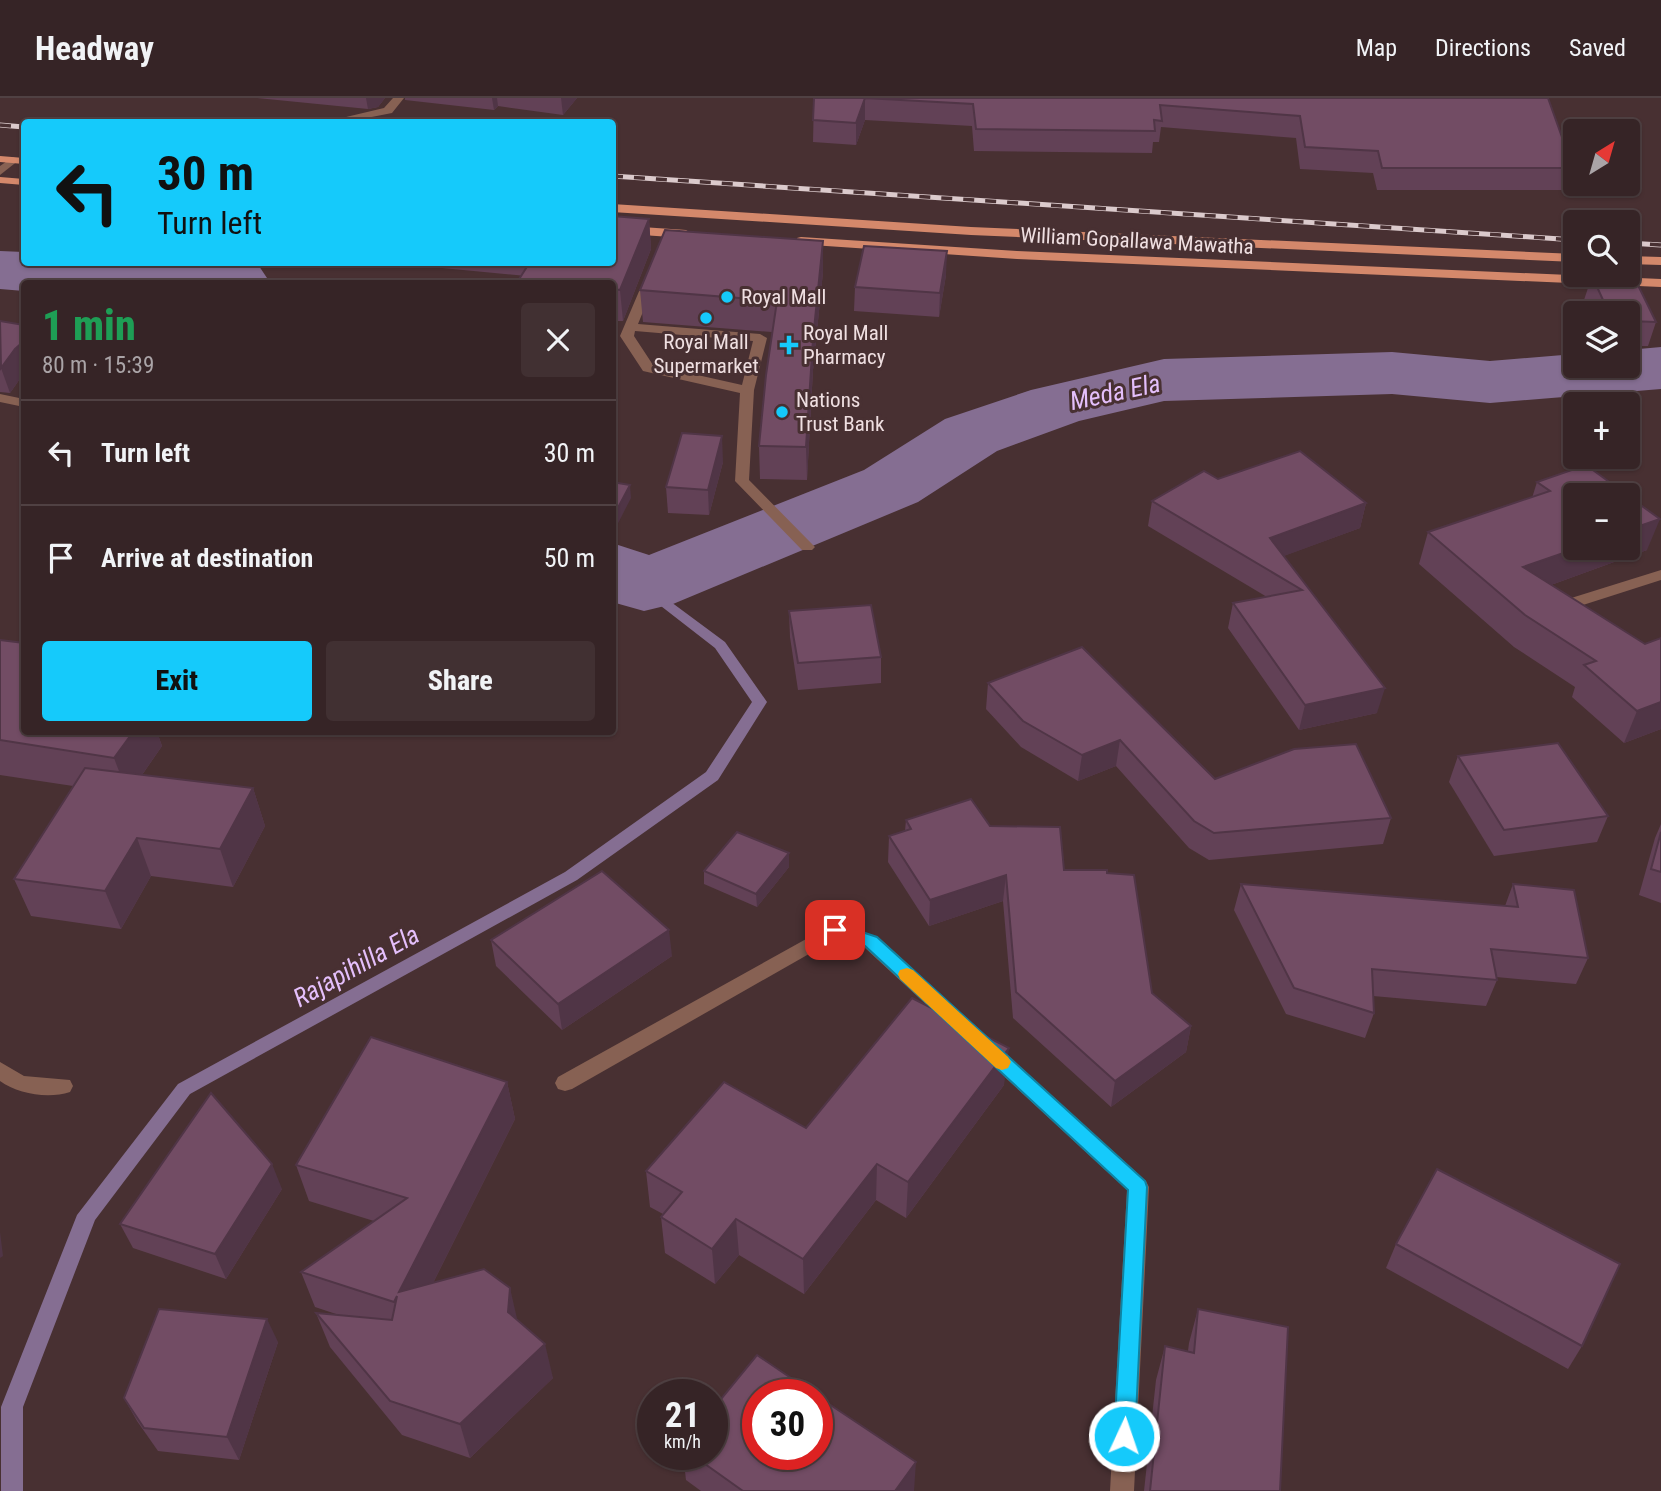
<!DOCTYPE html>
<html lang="en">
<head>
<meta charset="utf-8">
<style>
  :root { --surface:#362426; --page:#413032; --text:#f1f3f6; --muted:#aaa4a7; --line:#504143; --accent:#15cafb }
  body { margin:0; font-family:"Roboto Condensed",sans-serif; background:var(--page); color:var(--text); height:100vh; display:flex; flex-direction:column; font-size:26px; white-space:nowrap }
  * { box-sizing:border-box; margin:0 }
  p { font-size:23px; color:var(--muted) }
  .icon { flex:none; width:38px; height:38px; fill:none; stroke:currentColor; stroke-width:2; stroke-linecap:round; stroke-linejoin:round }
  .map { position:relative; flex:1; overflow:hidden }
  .sheet { position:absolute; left:21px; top:182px; width:595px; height:455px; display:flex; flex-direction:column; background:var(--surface); border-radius:7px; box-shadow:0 2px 5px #0004,0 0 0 2px var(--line) }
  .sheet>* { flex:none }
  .banner { position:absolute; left:21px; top:21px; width:595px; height:147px; border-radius:7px; box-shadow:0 2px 5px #0004,0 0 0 2px var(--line); background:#15cafb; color:#111; overflow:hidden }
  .needle { width:46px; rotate:37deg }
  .fabs { position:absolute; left:1563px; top:21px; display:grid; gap:14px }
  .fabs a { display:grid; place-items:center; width:77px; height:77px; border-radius:7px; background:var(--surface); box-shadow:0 2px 5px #0004,0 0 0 2px var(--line); font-size:35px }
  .speed { position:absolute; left:637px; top:1281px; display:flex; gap:14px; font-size:35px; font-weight:700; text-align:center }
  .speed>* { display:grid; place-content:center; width:91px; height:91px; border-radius:50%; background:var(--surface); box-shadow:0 2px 5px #0004,0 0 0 2px var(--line); line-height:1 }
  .speed small { font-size:18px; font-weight:400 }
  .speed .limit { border:10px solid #d22; background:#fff; color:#111 }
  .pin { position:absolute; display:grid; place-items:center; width:60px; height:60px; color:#fff; margin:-30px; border-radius:14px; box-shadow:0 4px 10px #0006 }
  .me { position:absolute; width:77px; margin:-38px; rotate:3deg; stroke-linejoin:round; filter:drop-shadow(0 0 5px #0008) }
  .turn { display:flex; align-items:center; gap:24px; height:147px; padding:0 21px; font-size:32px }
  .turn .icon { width:91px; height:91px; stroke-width:2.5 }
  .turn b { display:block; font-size:49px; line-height:60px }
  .round { display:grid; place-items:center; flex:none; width:74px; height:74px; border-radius:7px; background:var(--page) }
  .overview { display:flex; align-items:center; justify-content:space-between; height:119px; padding:0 21px }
  h1 { font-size:42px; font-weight:800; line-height:52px; color:#1e9e55 }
  .button { display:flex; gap:14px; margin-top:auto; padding:14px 21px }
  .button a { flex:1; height:80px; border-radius:7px; background:var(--accent); color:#111; font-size:28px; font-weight:800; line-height:80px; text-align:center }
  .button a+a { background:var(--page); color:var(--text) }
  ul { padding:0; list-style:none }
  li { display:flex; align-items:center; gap:21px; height:105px; padding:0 21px; border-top:2px solid var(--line) }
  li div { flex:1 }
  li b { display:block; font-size:26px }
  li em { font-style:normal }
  header { display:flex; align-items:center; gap:42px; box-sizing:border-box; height:98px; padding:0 35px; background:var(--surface); border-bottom:2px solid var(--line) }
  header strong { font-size:33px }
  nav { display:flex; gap:38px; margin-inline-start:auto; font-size:24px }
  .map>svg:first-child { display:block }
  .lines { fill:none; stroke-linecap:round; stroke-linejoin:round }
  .stream { fill:#856e92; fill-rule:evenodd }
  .river { fill:#856e92; fill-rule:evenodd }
  .service { fill:#876153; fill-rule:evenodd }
  .pedestrian { fill:#876153; fill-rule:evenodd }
  .minor { fill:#876153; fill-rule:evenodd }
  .tertiary { fill:#876153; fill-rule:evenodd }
  .primary { fill:#d4886b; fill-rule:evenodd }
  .rail-casing { stroke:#dbcacc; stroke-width:5 }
  .rail { stroke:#483032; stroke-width:3.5; stroke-dasharray:11; stroke-linecap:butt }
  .wall { fill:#624156 }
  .shaded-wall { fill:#503546 }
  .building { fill:#724c64; stroke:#503546; stroke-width:2 }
  .route { fill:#15cafb; stroke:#0e83a3; stroke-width:2 }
  .slow { fill:#f59e0b }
  .poi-dot { fill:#15cafb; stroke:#483032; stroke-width:2.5 }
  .labels { text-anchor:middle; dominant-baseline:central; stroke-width:6; stroke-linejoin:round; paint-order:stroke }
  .far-street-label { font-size:21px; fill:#efdfe1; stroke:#483032 }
  .far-poi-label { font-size:21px; fill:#efdfe1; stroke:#483032; text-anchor:start }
  .water-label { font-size:26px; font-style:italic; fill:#e4bffb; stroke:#483032 }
</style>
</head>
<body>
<header>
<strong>Headway</strong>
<nav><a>Map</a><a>Directions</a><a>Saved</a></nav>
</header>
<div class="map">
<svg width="1661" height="1393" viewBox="0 0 1661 1393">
  <rect width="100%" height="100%" fill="#483032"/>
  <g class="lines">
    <!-- stream -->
    <polygon class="stream" points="644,484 725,544 767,604 718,682 577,782 190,996 95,1122 23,1309 23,1393 1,1393 1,1309 77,1117 178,986 565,774 706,674 752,604 715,550 639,491 637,488 639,485"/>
    <!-- river -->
    <g class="river">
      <polygon points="0,153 24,154 24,164 245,164 259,168 271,186 24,186 24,193 0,191"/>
      <polygon points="1661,249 1661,291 1490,305 1392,296 1164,303 1079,323 997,353 918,404 673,506 644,513 612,504 612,445 649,457 864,372 945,321 1031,292 1164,261 1392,254 1490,263 1575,256 1575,268 1628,268 1628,252"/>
    </g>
    <!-- service -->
    <path class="service" d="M649,180L655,184L638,226L760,236L767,240L754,292L749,382L812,446L815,449L812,452H802L735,383L740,295L643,273L620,238L643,184ZM635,233L753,243L742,287L653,267L634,238Z"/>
    <!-- pedestrian -->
    <g class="pedestrian">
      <polygon points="393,0 404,0 392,15 346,24 325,24 384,10"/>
      <polygon points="161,19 249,21 255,24 152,24"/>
    </g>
    <!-- minor -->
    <g class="minor">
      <polygon points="0,296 24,301 24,309 0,304"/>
      <polygon points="1661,472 1661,482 1558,515 1550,510 1552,506"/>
      <polygon points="835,825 878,839 1146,1083 1149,1089 1134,1393 1110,1393 1127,1092 864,849 837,840 572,991 565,993 558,991 555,985 558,979"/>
      <path d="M0,964L24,978L70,982L73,988L70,994C48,1001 18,996 0,983Z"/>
    </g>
    <!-- tertiary -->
    <polygon class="tertiary" points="13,59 19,62 0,77 0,68"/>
    <!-- primary -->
    <g class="primary">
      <polygon points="0,58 24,60 24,66 0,64"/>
      <polygon points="0,79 24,81 24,87 0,85"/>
      <polygon points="612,106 971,129 1575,156 1575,164 971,137 612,114"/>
      <polygon points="612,127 686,132 692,136 686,140 612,135"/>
      <polygon points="801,139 1017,153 1661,181 1661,189 1017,161 797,146 797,140"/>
      <polygon points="1628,158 1661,159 1661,167 1628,166"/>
    </g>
    <!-- rail casing -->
    <g class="rail-casing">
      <g id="rail">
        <polyline points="0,27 24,29"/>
        <polyline points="612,78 1575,142"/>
        <polyline points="1628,145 1661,147"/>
      </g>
    </g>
    <!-- rail -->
    <use href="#rail" class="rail"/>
  </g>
  <!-- wall -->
  <g class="wall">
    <polygon points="257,0 387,0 385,0 378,9 368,11"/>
    <polygon points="405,0 577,0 563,17 498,8 494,12 405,2"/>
    <polygon points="814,0 1548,0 1573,70 1566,92 1377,92 1373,75 1300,71 1296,40 1161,29 1159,44 1153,44 1152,55 974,53 972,28 865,22 856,47 813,44"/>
    <polygon points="649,121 651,151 623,223 614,223 612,226 612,186 442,170 441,164 612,164"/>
    <polygon points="823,174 813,272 807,382 760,381 759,348 772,234 643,224 640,192"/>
    <polygon points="946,177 939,219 854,213 855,189"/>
    <polygon points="1592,178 1656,224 1648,248 1628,248 1628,215 1590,215 1584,202"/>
    <polygon points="0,223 24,227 24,275 10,295 0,294"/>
    <polygon points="723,364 709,417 668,415 666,389"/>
    <polygon points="1218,381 1366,405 1360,430 1283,458 1377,615 1299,632 1228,530 1233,505 1267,499 1148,428 1152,403"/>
    <polygon points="1537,384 1647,452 1551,487 1645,546 1661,540 1661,631 1624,645 1572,599 1575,589 1514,549 1419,466 1428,434 1532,400"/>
    <polygon points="789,513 881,559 881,585 798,592 790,539"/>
    <polygon points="0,542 24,634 157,634 162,648 142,677 253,690 265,728 233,789 151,778 121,831 31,818 14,781 73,688 0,677"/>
    <polygon points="988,585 1215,681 1391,720 1383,746 1209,762 1189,750 1116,668 1078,683 1021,649 986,611"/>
    <polygon points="1458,658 1608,718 1597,744 1494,758 1449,684"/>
    <polygon points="906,722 990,728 1064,772 1107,775 1152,895 1191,928 1186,954 1111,1009 1013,920 1003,803 929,828 888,764 889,738 905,733"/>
    <polygon points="1661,726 1661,805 1639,797 1655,740"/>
    <polygon points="789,769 757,809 704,786 704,773"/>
    <polygon points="1241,786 1505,808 1513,786 1588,860 1576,886 1496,879 1497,882 1486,908 1373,898 1374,915 1365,940 1286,916 1234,812"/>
    <polygon points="491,842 672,858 562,932 496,868"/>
    <polygon points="507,984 515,1021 433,1185 517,1222 553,1280 470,1360 402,1337 330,1249 316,1215 339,1217 315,1209 301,1174 374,1123 309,1103 296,1067"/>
    <polygon points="1004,987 906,1120 876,1102 804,1196 739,1157 715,1186 665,1155 661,1119 663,1116 650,1109 646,1073 806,1030"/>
    <polygon points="282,1091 226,1181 133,1150 120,1126"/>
    <polygon points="1396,1146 1582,1248 1568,1271 1386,1170"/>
    <polygon points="1198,1211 1280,1393 1144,1393 1156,1282 1165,1248 1188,1253 1189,1245"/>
    <polygon points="278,1244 239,1362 158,1353 137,1323 124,1300"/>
    <polygon points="683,1356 712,1356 914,1393 701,1393 686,1382"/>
  </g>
  <!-- shaded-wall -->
  <g class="shaded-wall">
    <polygon points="366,0 387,0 385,0 378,9 368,11"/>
    <polygon points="492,0 497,0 498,8 494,12"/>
    <polygon points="561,0 577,0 563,17"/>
    <polygon points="865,0 865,22 856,47 856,25"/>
    <polygon points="649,121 651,151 623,223 620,192"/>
    <polygon points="823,143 823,174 813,272 807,382 806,349 813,241"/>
    <polygon points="947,153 946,177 939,219 940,195"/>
    <polygon points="612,203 614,223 612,226"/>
    <polygon points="24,243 24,275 10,295 1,270 15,251"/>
    <polygon points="722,338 723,364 709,417 708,392"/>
    <polygon points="630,387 631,400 612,437 612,421"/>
    <polygon points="1366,405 1360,430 1265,465 1270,440"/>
    <polygon points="1660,421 1647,452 1512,501 1523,469 1578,450 1628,450 1628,432"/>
    <polygon points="1385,590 1377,615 1299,632 1305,607"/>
    <polygon points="1661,604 1661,631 1624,645 1637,613"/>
    <polygon points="133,634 157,634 162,648 128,697 114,660"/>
    <polygon points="1120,642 1116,668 1078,683 1082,657"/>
    <polygon points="253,690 265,728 233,789 220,751"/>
    <polygon points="137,740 151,778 121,831 105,793"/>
    <polygon points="789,755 789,769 757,809 756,796"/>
    <polygon points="1006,777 1003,803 929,828 930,802"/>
    <polygon points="669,832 672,858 562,932 558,906"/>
    <polygon points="1191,928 1186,954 1111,1009 1115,983"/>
    <polygon points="1009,950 1004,987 906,1120 908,1084"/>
    <polygon points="507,984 515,1021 411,1229 399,1194"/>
    <polygon points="272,1066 282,1091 226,1181 215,1156"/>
    <polygon points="877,1066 876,1102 804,1196 803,1161"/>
    <polygon points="736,1121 739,1157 715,1186 712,1151"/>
    <polygon points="0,1134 3,1158 0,1160"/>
    <polygon points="510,1190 518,1225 508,1214"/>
    <polygon points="267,1221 278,1244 239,1362 227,1339"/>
    <polygon points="545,1246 553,1280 470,1360 460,1326"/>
    <polygon points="916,1364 914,1393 895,1393"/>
  </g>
  <!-- building -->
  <g class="building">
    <polygon points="814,0 1548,0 1573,70 1382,70 1378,53 1305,49 1300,18 1160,7 1162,23 1154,22 1155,33 976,31 973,6 865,0 856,25 813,22"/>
    <polygon points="612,118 649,121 620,192 612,191 612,186 516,186 530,164 612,164"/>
    <polygon points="665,132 823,143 813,241 806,349 759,348 766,277 777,203 640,192"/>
    <polygon points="864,148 947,153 940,195 855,189"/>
    <polygon points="1592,178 1634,179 1656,224 1628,223 1628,215 1609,215"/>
    <polygon points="0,223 24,227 24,243 15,251 1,270"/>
    <polygon points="682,335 722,338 708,392 666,389"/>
    <polygon points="1300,353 1366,405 1270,440 1385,590 1305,607 1233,505 1302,492 1152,403 1204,373 1218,381"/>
    <polygon points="1586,367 1627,397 1575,397 1575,450 1578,450 1523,469 1645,546 1661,540 1661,604 1637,613 1584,567 1596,563 1525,517 1428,434 1550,393 1537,384"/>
    <polygon points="612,384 630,387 612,421"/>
    <polygon points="1628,398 1660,421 1628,432"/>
    <polygon points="871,507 881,559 798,565 789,513"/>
    <polygon points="0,542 24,545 24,634 133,634 114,660 0,642"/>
    <polygon points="1082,549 1215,681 1294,651 1356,646 1391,720 1214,735 1194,723 1120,642 1082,657 1023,623 988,585"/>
    <polygon points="1558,645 1608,718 1504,732 1458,658"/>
    <polygon points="85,670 253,690 220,751 137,740 105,793 14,781"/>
    <polygon points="971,701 990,728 1060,729 1064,772 1107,772 1107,775 1134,777 1152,895 1191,928 1115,983 1016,894 1006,777 930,802 889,738 911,731 906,722"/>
    <polygon points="737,734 789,755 756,796 704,773"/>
    <polygon points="1661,734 1661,774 1651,771"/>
    <polygon points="602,773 669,832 558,906 491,842"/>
    <polygon points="1241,786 1518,809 1513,786 1574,792 1588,860 1491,851 1497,882 1372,871 1374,915 1294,890"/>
    <polygon points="912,900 1009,950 908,1084 877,1066 803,1161 736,1121 712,1151 661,1119 682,1094 646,1073 724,984 806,1030"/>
    <polygon points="371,939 507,984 399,1194 484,1171 510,1190 508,1214 545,1246 460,1326 390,1303 316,1215 392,1222 397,1198 394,1204 301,1174 407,1100 296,1067"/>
    <polygon points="211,995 272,1066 215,1156 120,1126"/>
    <polygon points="1437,1071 1620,1166 1582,1248 1396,1146"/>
    <polygon points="159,1211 267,1221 227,1339 144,1330 124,1300"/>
    <polygon points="1198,1211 1288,1229 1280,1393 1150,1393 1165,1248 1194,1255"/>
    <polygon points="757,1257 816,1297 758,1297 758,1356 817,1356 817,1298 916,1364 895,1393 743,1393 691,1356 712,1356 712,1312"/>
  </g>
  <!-- route -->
  <polygon class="route" points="835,825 877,839 1145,1083 1147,1089 1135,1338 1132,1345 1124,1348 1117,1345 1114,1338 1128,1092 865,848 829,836 827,832 829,827"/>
  <!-- slow -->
  <polygon class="slow" points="907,870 913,872 1008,959 1011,964 1008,970 1002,972 996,970 900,881 898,876 900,872"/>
  <!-- markers -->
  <g class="poi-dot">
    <circle cx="727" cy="199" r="7"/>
    <circle cx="706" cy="220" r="7"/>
    <path d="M785.5 236.5h7v7h7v7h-7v7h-7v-7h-7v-7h7z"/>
    <circle cx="782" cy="314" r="7"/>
  </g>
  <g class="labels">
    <!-- far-street labels -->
    <g class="far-street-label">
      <text transform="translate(1137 143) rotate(3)">William Gopallawa Mawatha</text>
    </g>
    <!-- far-poi labels -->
    <g class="far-poi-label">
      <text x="741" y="199">Royal Mall</text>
      <text x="803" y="235">Royal Mall<tspan x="803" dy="24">Pharmacy</tspan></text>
      <text x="706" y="244" text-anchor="middle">Royal Mall<tspan x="706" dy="24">Supermarket</tspan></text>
      <text x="796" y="302">Nations<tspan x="796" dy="24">Trust Bank</tspan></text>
    </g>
    <!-- water labels -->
    <g class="water-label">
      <text transform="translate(1115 294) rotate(-12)">Meda Ela</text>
      <text transform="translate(356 868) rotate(-29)">Rajapihilla Ela</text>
    </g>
  </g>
</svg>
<div class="fabs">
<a><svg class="needle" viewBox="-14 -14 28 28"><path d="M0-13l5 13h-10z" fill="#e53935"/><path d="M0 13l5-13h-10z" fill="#aaa4a7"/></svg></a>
<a><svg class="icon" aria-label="search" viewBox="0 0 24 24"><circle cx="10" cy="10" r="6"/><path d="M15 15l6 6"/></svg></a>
<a><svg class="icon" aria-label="layers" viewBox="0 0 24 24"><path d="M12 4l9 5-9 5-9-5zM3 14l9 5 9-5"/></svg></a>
<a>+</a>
<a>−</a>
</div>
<div class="speed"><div>21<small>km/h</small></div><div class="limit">30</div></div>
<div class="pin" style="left:835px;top:832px;background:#d93025"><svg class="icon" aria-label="arrive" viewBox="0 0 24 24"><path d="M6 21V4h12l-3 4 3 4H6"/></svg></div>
<svg class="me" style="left:1124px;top:1338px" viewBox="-20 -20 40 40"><circle r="17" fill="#15cafb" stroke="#fff" stroke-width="3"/><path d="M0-11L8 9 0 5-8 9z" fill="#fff"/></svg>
<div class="banner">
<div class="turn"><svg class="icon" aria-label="left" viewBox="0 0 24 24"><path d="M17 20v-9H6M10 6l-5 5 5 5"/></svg><div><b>30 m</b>Turn left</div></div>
</div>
<section class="sheet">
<div class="overview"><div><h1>1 min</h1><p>80 m · 15:39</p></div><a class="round"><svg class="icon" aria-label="close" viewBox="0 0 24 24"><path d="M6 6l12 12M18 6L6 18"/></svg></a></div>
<ul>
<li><svg class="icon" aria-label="left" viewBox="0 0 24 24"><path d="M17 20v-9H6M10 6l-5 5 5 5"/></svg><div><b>Turn left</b></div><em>30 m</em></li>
<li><svg class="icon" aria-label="arrive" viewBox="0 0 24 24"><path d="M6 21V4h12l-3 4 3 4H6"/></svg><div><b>Arrive at destination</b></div><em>50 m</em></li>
</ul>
<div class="button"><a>Exit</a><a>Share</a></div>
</section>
</div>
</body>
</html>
